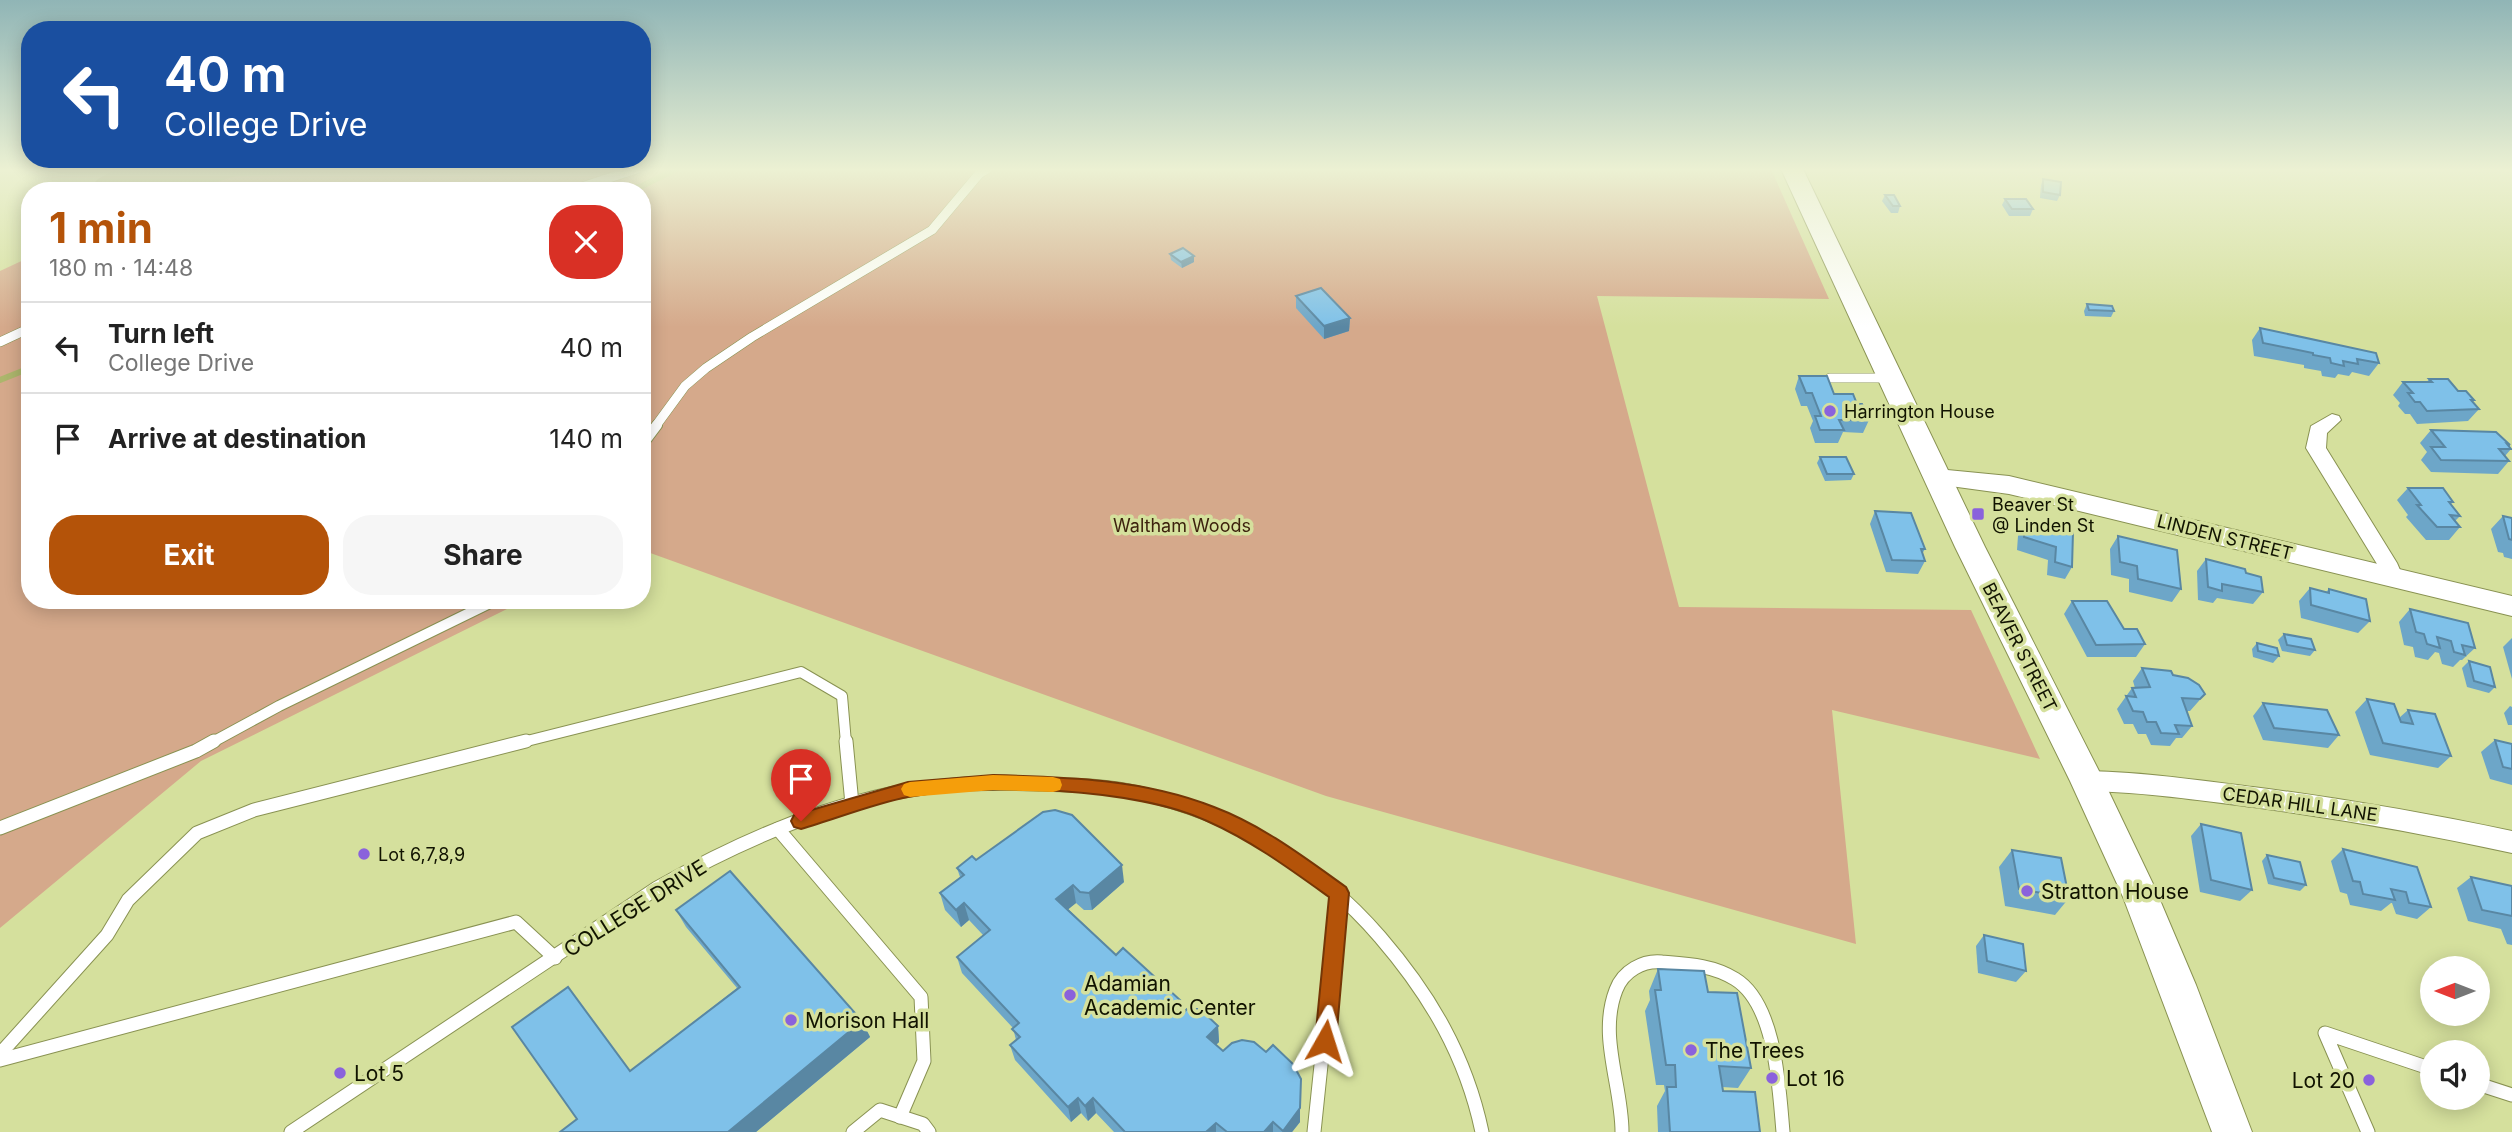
<!DOCTYPE html>
<html lang="en">
<head>
<meta charset="utf-8">
<style>
  :root { --surface:#fff; --page:#f6f6f6; --text:#222; --muted:#767676; --line:#e0e0e0; --accent:#b45309 }
  body { margin:0; font-family:Inter,sans-serif; background:var(--page); color:var(--text); height:100vh; display:flex; flex-direction:column; font-size:26px; white-space:nowrap }
  * { box-sizing:border-box; margin:0 }
  p { font-size:23px; color:var(--muted) }
  .icon { flex:none; width:38px; height:38px; fill:none; stroke:currentColor; stroke-width:2; stroke-linecap:round; stroke-linejoin:round }
  .map { position:relative; flex:1; overflow:hidden }
  .drawer { position:absolute; left:21px; top:182px; width:630px; height:427px; display:flex; flex-direction:column; background:var(--surface); border-radius:28px; box-shadow:0 4px 18px #0003 }
  .drawer>* { flex:none }
  .banner { position:absolute; left:21px; top:21px; width:630px; height:147px; border-radius:28px; box-shadow:0 4px 18px #0003; background:#1a4fa0; color:#fff; overflow:hidden }
  .needle { width:46px; rotate:270deg }
  .buttons { position:absolute; left:2420px; top:956px; display:grid; gap:14px }
  .buttons a { display:grid; place-items:center; width:70px; height:70px; border-radius:50%; background:var(--surface); box-shadow:0 4px 18px #0003; font-size:35px }
  .pin { position:absolute; display:grid; place-items:center; width:60px; height:60px; color:#fff; margin:-72px -30px; border-radius:50% 50% 50% 0; rotate:-45deg; box-shadow:0 0 7px #0007 }
  .pin .icon { rotate:45deg }
  .me { position:absolute; width:77px; margin:-38px; rotate:6deg; stroke-linejoin:round; filter:drop-shadow(0 0 5px #0008) }
  .turn { display:flex; align-items:center; gap:24px; height:147px; padding:0 28px; font-size:32px }
  .turn .icon { width:91px; height:91px; stroke-width:2.5 }
  .turn b { display:block; font-size:49px; line-height:60px }
  .round { display:grid; place-items:center; flex:none; width:74px; height:74px; border-radius:28px; background:var(--page) }
  .headline { display:flex; align-items:center; justify-content:space-between; height:119px; padding:0 28px }
  h1 { font-size:42px; font-weight:700; line-height:52px; color:var(--accent) }
  .button { display:flex; gap:14px; margin-top:auto; padding:14px 28px }
  .button a { flex:1; height:80px; border-radius:28px; background:var(--accent); color:#fff; font-size:28px; font-weight:700; line-height:80px; text-align:center }
  .button a+a { background:var(--page); color:var(--text) }
  ul { padding:0; list-style:none }
  li { display:flex; align-items:center; gap:21px; height:91px; padding:0 28px; border-top:2px solid var(--line) }
  li div { flex:1 }
  li b { display:block; font-size:26px }
  li em { font-style:normal }
  .map>svg:first-child { display:block }
  .green { fill:#d5a98b }
  .water { fill:#acb66c }
  .lines { fill:none; stroke-linecap:round; stroke-linejoin:round }
  .stream { stroke:#acb66c; stroke-width:6 }
  .service-far2-casing { stroke:#899252; stroke-width:10 }
  .service-far1-casing { stroke:#899252; stroke-width:12 }
  .service-casing { stroke:#899252; stroke-width:15 }
  .minor-casing { stroke:#899252; stroke-width:2 }
  .tertiary-casing { stroke:#899252; stroke-width:2 }
  .secondary-casing { stroke:#899252; stroke-width:2 }
  .service-far2 { stroke:#fff; stroke-width:9 }
  .service-far1 { stroke:#fff; stroke-width:10 }
  .service { stroke:#fff; stroke-width:13 }
  .minor { fill:#fff; fill-rule:evenodd }
  .tertiary { fill:#fff; fill-rule:evenodd }
  .secondary { fill:#fff; fill-rule:evenodd }
  .wall { fill:#6da6c8 }
  .shaded-wall { fill:#5987a3 }
  .building { fill:#7fc1e9; stroke:#5987a3; stroke-width:2 }
  .route { fill:#b45309; stroke:#753606; stroke-width:2 }
  .slow { fill:#f59e0b }
  .poi-dot { fill:#8a62dc; stroke:#d5e09d; stroke-width:2.5 }
  .labels { text-anchor:middle; dominant-baseline:central; stroke-width:7; stroke-linejoin:round; paint-order:stroke }
  .poi-label { font-size:18px; fill:#111300; stroke:#d5e09d; text-anchor:start }
  .park-label { font-size:18px; fill:#3d220e; stroke:#d5e09d }
  .street-label { font-size:18px; fill:#111300; stroke:#d5e09d }
  .near-poi-label { font-size:21px; fill:#111300; stroke:#d5e09d; text-anchor:start }
  .near-street-label { font-size:21px; fill:#111300; stroke:#d5e09d }
</style>
</head>
<body>
<div class="map">
<svg width="2512" height="1132" viewBox="0 0 2512 1132">
  <rect width="100%" height="100%" fill="#d5e09d"/>
  <!-- green -->
  <g class="green">
    <polygon points="103,169 1771,169 1829,299 1597,296 1679,607 1971,610 2040,759 1832,710 1856,944 1326,796 642,550 642,191 167,191"/>
    <polygon points="30,257 30,600 525,600 201,761 0,928 0,271"/>
  </g>
  <!-- water -->
  <polygon class="water" points="116,169 293,169 277,175 236,176 187,191 86,191 98,179"/>
  <g class="lines">
    <!-- stream -->
    <g class="stream">
      <polyline points="622,191 642,186 676,169"/>
      <polyline points="0,380 30,368"/>
    </g>
    <!-- service-far2 casing -->
    <g class="service-far2-casing">
      <g id="service-far2">
        <polyline points="570,191 636,169"/>
        <polyline points="0,342 30,328"/>
        <polyline points="1830,378 1890,378"/>
        <polyline points="655,427 685,386 706,368 752,337 932,230 979,174 987,169"/>
      </g>
    </g>
    <!-- service-far1 casing -->
    <g class="service-far1-casing">
      <g id="service-far1">
        <polyline points="642,445 657,425"/>
        <polyline points="211,743 279,706 496,600"/>
        <polyline points="519,743 801,672 842,696 846,743"/>
      </g>
    </g>
    <!-- service casing -->
    <g class="service-casing">
      <g id="service">
        <polyline points="846,741 852,804"/>
        <polyline points="0,828 196,751 214,741"/>
        <polyline points="778,829 921,997 924,1061 900,1117"/>
        <polyline points="0,1054 107,935 128,900 197,833 254,810 526,741"/>
        <polyline points="0,1060 516,922 555,958"/>
        <polyline points="2478,1084 2512,1095"/>
        <path d="M291,1132L657,888C726,849 799,815 876,797C929,784 980,782 1034,784C1069,785 1105,785 1139,793C1233,814 1318,865 1380,937C1430,995 1466,1056 1482,1132"/>
        <polyline points="853,1132 880,1110 923,1124 929,1132"/>
        <polyline points="1314,1132 1339,893"/>
        <path d="M1622,1132C1622,1085 1598,1036 1616,990C1623,971 1643,960 1662,962C1687,964 1713,965 1735,979C1776,1004 1779,1088 1783,1132"/>
        <polyline points="2368,1132 2325,1033 2432,1069"/>
      </g>
    </g>
    <!-- minor casing -->
    <g class="minor-casing">
      <g id="minor">
        <polygon points="2332,414 2339,416 2341,420 2327,433 2326,448 2397,563 2403,577 2399,583 2392,585 2385,583 2377,564 2306,448 2311,426"/>
        <path d="M2087,771C2143,772 2198,780 2253,787C2340,798 2426,813 2512,831V853C2426,834 2340,819 2253,807C2198,800 2143,792 2087,791L2079,788L2075,781L2079,774Z"/>
      </g>
    </g>
    <!-- tertiary casing -->
    <g class="tertiary-casing">
      <polygon id="tertiary" points="1937,469 2009,476 2512,596 2512,616 2009,494 1928,483 1925,477 1928,471"/>
    </g>
    <!-- secondary casing -->
    <g class="secondary-casing">
      <polygon id="secondary" points="1781,169 1803,169 1985,547 2099,771 2154,886 2196,985 2252,1132 2212,1132 2123,897 2070,781 1955,547"/>
    </g>
    <!-- service-far2 -->
    <use href="#service-far2" class="service-far2"/>
    <!-- service-far1 -->
    <use href="#service-far1" class="service-far1"/>
    <!-- service -->
    <use href="#service" class="service"/>
    <!-- minor -->
    <use href="#minor" class="minor"/>
    <!-- tertiary -->
    <use href="#tertiary" class="tertiary"/>
    <!-- secondary -->
    <use href="#secondary" class="secondary"/>
  </g>
  <!-- wall -->
  <g class="wall">
    <polygon points="2043,179 2060,195 2057,201 2040,198 2041,185"/>
    <polygon points="1885,195 1900,206 1898,213 1891,213 1882,201"/>
    <polygon points="2005,199 2033,209 2030,216 2009,216 2002,205"/>
    <polygon points="1170,254 1194,256 1194,262 1182,268 1171,260"/>
    <polygon points="1296,296 1350,318 1349,331 1324,339 1296,308"/>
    <polygon points="2087,304 2114,311 2111,317 2085,316 2084,311"/>
    <polygon points="2260,328 2379,363 2369,376 2352,372 2349,376 2338,374 2335,378 2322,376 2321,371 2304,368 2304,365 2254,356 2252,340"/>
    <polygon points="1799,376 1834,394 1857,404 1869,420 1863,433 1843,432 1838,443 1815,443 1810,428 1813,421 1807,406 1801,406 1795,389"/>
    <polygon points="2429,379 2458,391 2474,400 2473,402 2479,409 2468,421 2417,424 2410,414 2405,414 2398,406 2400,403 2393,395 2403,382 2427,382"/>
    <polygon points="2431,430 2510,445 2509,446 2511,449 2505,456 2509,461 2498,474 2431,472 2421,460 2427,452 2420,443"/>
    <polygon points="1820,457 1854,474 1851,480 1825,481 1817,463"/>
    <polygon points="2408,488 2453,502 2451,504 2460,516 2455,521 2460,527 2449,540 2426,540 2406,517 2408,515 2397,500"/>
    <polygon points="1875,511 1925,549 1922,554 1925,561 1918,574 1886,572 1870,524"/>
    <polygon points="2503,516 2512,518 2512,559 2504,557 2503,553 2498,552 2491,529"/>
    <polygon points="2025,523 2073,532 2072,567 2065,579 2047,575 2048,560 2017,550 2018,536"/>
    <polygon points="2118,536 2181,589 2172,602 2129,592 2129,579 2111,575 2110,549"/>
    <polygon points="2206,559 2246,573 2263,592 2253,604 2217,598 2213,603 2198,600 2197,571"/>
    <polygon points="2310,588 2326,592 2329,589 2370,621 2358,633 2301,618 2299,601"/>
    <polygon points="2072,601 2124,629 2145,644 2136,657 2087,657 2064,614"/>
    <polygon points="2410,609 2475,648 2462,660 2460,660 2453,667 2442,664 2439,653 2435,652 2428,660 2415,657 2413,647 2404,645 2399,622"/>
    <polygon points="2284,634 2315,650 2310,656 2282,651 2278,640"/>
    <polygon points="2512,638 2512,679 2503,647"/>
    <polygon points="2257,643 2279,656 2273,663 2253,657 2252,649"/>
    <polygon points="2469,661 2495,687 2489,693 2467,687 2462,668"/>
    <polygon points="2142,668 2173,675 2205,694 2190,711 2187,711 2192,726 2182,738 2176,738 2170,746 2151,745 2146,734 2138,734 2133,724 2124,724 2117,709 2132,688 2135,688 2133,681"/>
    <polygon points="2367,699 2399,718 2408,710 2451,756 2438,768 2370,755 2355,712"/>
    <polygon points="2263,703 2339,735 2328,748 2263,740 2253,716"/>
    <polygon points="2510,706 2512,707 2512,725 2508,725 2504,713"/>
    <polygon points="2495,740 2512,744 2512,785 2490,779 2481,752"/>
    <polygon points="2201,824 2252,890 2240,901 2200,892 2191,836"/>
    <polygon points="2343,849 2431,907 2417,919 2396,914 2392,903 2391,903 2381,911 2350,905 2347,894 2340,892 2331,861"/>
    <polygon points="2012,850 2069,898 2055,915 2005,906 1999,867"/>
    <polygon points="2267,855 2306,885 2300,891 2268,884 2262,861"/>
    <polygon points="976,860 1124,882 1092,910 1084,910 1076,903 1068,909 1116,955 1180,1000 1181,1014 1218,1026 1219,1042 1216,1045 1300,1122 1292,1132 1114,1132 1096,1113 1088,1121 1081,1113 1071,1122 1015,1060 1010,1045 1016,1040 1013,1028 962,973 957,957 983,935 969,920 961,927 945,910 940,893 960,877 957,868"/>
    <polygon points="2471,877 2512,886 2512,945 2507,944 2501,929 2468,921 2457,888"/>
    <polygon points="676,910 862,1021 870,1037 756,1132 560,1132 577,1119 630,1071 737,988 686,927"/>
    <polygon points="1984,935 2026,971 2016,982 1978,973 1976,946"/>
    <polygon points="1658,969 1708,992 1751,1068 1738,1088 1722,1087 1723,1091 1760,1132 1658,1132 1657,1106 1665,1091 1664,1085 1656,1085 1645,1011 1650,1000 1649,991"/>
  </g>
  <!-- shaded-wall -->
  <g class="shaded-wall">
    <polygon points="1194,256 1194,262 1182,268 1181,262"/>
    <polygon points="1350,318 1349,331 1324,339 1324,326"/>
    <polygon points="1122,865 1124,882 1092,910 1089,893"/>
    <polygon points="1073,885 1076,903 1060,916 1056,899"/>
    <polygon points="964,903 969,920 961,927 956,910"/>
    <polygon points="1180,1000 1181,1016 1172,1025 1171,1009"/>
    <polygon points="862,1021 870,1037 756,1132 728,1132"/>
    <polygon points="1218,1026 1219,1042 1208,1052 1207,1037"/>
    <polygon points="1078,1098 1081,1113 1071,1122 1068,1107"/>
    <polygon points="1093,1098 1096,1113 1088,1121 1085,1106"/>
    <polygon points="1300,1108 1300,1122 1292,1132 1283,1132"/>
    <polygon points="1273,1122 1273,1132 1264,1132"/>
    <polygon points="1216,1123 1216,1132 1206,1132"/>
  </g>
  <!-- building -->
  <g class="building">
    <polygon points="2043,179 2061,182 2060,195 2043,192"/>
    <polygon points="1885,195 1894,195 1900,206 1893,206"/>
    <polygon points="2005,199 2026,199 2033,209 2012,209"/>
    <polygon points="1183,248 1194,256 1181,262 1170,254"/>
    <polygon points="1321,288 1350,318 1324,326 1296,296"/>
    <polygon points="2087,304 2112,306 2114,311 2089,310"/>
    <polygon points="2260,328 2376,353 2379,363 2357,359 2358,364 2343,361 2344,366 2331,363 2330,358 2313,355 2313,353 2263,343"/>
    <polygon points="1799,376 1827,376 1834,394 1853,394 1857,404 1862,404 1869,420 1839,420 1844,430 1820,430 1815,416 1821,416 1812,393 1806,393"/>
    <polygon points="2429,379 2448,379 2458,391 2466,391 2474,400 2471,400 2479,409 2427,411 2420,402 2415,402 2408,393 2413,393 2403,382 2432,382"/>
    <polygon points="2431,430 2496,432 2510,445 2507,444 2511,449 2499,449 2509,461 2441,460 2431,447 2445,447"/>
    <polygon points="1820,457 1846,457 1854,474 1827,474"/>
    <polygon points="2408,488 2443,488 2453,502 2449,502 2460,516 2450,515 2460,527 2437,527 2417,505 2421,505"/>
    <polygon points="1875,511 1911,513 1925,549 1921,549 1925,561 1892,560"/>
    <polygon points="2503,516 2512,518 2512,540 2509,539"/>
    <polygon points="2025,523 2073,532 2072,567 2055,562 2056,547 2024,537"/>
    <polygon points="2118,536 2177,550 2181,589 2138,579 2137,566 2120,562"/>
    <polygon points="2206,559 2245,569 2246,573 2261,577 2263,592 2222,584 2222,591 2208,587"/>
    <polygon points="2310,588 2329,593 2329,589 2366,599 2370,621 2311,605"/>
    <polygon points="2072,601 2107,601 2124,629 2137,629 2145,644 2096,645"/>
    <polygon points="2410,609 2468,623 2475,648 2462,645 2465,655 2454,652 2451,641 2437,637 2440,648 2427,644 2424,634 2416,632"/>
    <polygon points="2284,634 2311,639 2315,650 2287,645"/>
    <polygon points="2257,643 2277,648 2279,656 2258,651"/>
    <polygon points="2469,661 2490,667 2495,687 2474,681"/>
    <polygon points="2142,668 2171,671 2173,675 2188,678 2199,685 2205,694 2200,699 2182,698 2192,726 2175,725 2179,734 2161,733 2156,722 2147,722 2143,712 2133,711 2126,696 2136,697 2132,688 2150,687"/>
    <polygon points="2367,699 2394,704 2401,722 2413,724 2408,710 2435,714 2451,756 2383,743"/>
    <polygon points="2263,703 2327,710 2339,735 2274,728"/>
    <polygon points="2495,740 2512,744 2512,769 2503,767"/>
    <polygon points="1055,810 1072,815 1122,865 1089,893 1080,892 1073,885 1056,899 1116,955 1123,948 1180,1000 1171,1009 1179,1017 1187,1009 1200,1009 1218,1026 1207,1037 1223,1051 1232,1043 1242,1040 1254,1042 1266,1052 1273,1045 1293,1064 1301,1079 1300,1108 1283,1131 1273,1122 1264,1132 1227,1132 1216,1123 1206,1132 1125,1132 1093,1098 1085,1106 1078,1098 1068,1107 1010,1045 1020,1037 1012,1029 1019,1023 957,957 990,930 964,903 956,910 940,893 964,875 957,868 972,856 976,860 1043,812"/>
    <polygon points="2201,824 2241,833 2252,890 2211,880"/>
    <polygon points="2343,849 2417,867 2431,907 2409,903 2406,892 2391,889 2395,900 2363,894 2360,882 2353,881"/>
    <polygon points="2012,850 2061,858 2069,898 2019,889"/>
    <polygon points="2267,855 2300,862 2306,885 2274,878"/>
    <polygon points="730,871 862,1021 728,1132 560,1132 577,1119 512,1027 568,987 630,1071 740,987 676,910"/>
    <polygon points="2471,877 2512,886 2512,916 2482,910"/>
    <polygon points="1984,935 2023,944 2026,971 1987,961"/>
    <polygon points="1658,969 1704,971 1708,992 1737,993 1751,1068 1719,1066 1723,1091 1755,1092 1760,1132 1670,1132 1667,1087 1676,1087 1675,1065 1666,1065 1655,990 1661,990"/>
  </g>
  <!-- sky -->
  <linearGradient id="sky" x2="0" y2="1"><stop stop-color="#90b5b6"/><stop offset="0.52" stop-color="#ecf1d3"/><stop offset="1" stop-color="#ecf1d3" stop-opacity="0"/></linearGradient>
  <rect width="2512" height="327" fill="url(#sky)"/>
  <!-- route -->
  <path class="route" d="M993,775C1068,777 1143,779 1214,807C1262,825 1304,857 1346,887L1349,893L1336,1041L1333,1048L1325,1051L1318,1048L1315,1041L1329,897C1290,869 1252,841 1207,821C1137,788 984,782 908,797C872,804 836,819 801,829L794,827L791,821L794,815L801,813L908,782Z"/>
  <!-- slow -->
  <polygon class="slow" points="993,775 1053,777 1060,779 1062,785 1060,790 1053,792 993,790 910,797 904,795 901,789 904,784 910,782"/>
  <!-- markers -->
  <g class="poi-dot">
    <circle cx="1830" cy="411" r="7"/>
    <rect x="1971" y="507" width="14" height="14" rx="3.5"/>
    <circle cx="364" cy="854" r="7"/>
    <circle cx="2027" cy="891" r="7"/>
    <circle cx="1070" cy="995" r="7"/>
    <circle cx="791" cy="1020" r="7"/>
    <circle cx="1691" cy="1050" r="7"/>
    <circle cx="340" cy="1073" r="7"/>
    <circle cx="1772" cy="1078" r="7"/>
    <circle cx="2369" cy="1080" r="7"/>
  </g>
  <g class="labels">
    <!-- poi labels -->
    <g class="poi-label">
      <text x="1844" y="411">Harrington House</text>
      <text x="1992" y="504">Beaver St<tspan x="1992" dy="21">@ Linden St</tspan></text>
      <text x="378" y="854">Lot 6,7,8,9</text>
    </g>
    <!-- park labels -->
    <g class="park-label">
      <text x="1182" y="525">Waltham Woods</text>
    </g>
    <!-- street labels -->
    <g class="street-label">
      <text transform="translate(2225 537) rotate(14)">LINDEN STREET</text>
      <text transform="translate(2020 647) rotate(63)">BEAVER STREET</text>
      <text transform="translate(2300 804) rotate(8)">CEDAR HILL LANE</text>
    </g>
    <!-- near-poi labels -->
    <g class="near-poi-label">
      <text x="2041" y="891">Stratton House</text>
      <text x="1084" y="983">Adamian<tspan x="1084" dy="24">Academic Center</tspan></text>
      <text x="805" y="1020">Morison Hall</text>
      <text x="1705" y="1050">The Trees</text>
      <text x="354" y="1073">Lot 5</text>
      <text x="1786" y="1078">Lot 16</text>
      <text x="2355" y="1080" text-anchor="end">Lot 20</text>
    </g>
    <!-- near-street labels -->
    <g class="near-street-label">
      <text transform="translate(635 908) rotate(-32)">COLLEGE DRIVE</text>
    </g>
  </g>
</svg>
<div class="buttons">
<a><svg class="needle" viewBox="-14 -14 28 28"><path d="M0-13l5 13h-10z" fill="#e53935"/><path d="M0 13l5-13h-10z" fill="#767676"/></svg></a>
<a><svg class="icon" aria-label="sound" viewBox="0 0 24 24"><path d="M4 9h4l5-4v14l-5-4H4zM17 9q2 3 0 6"/></svg></a>
</div>
<div class="pin" style="left:801px;top:821px;background:#d93025"><svg class="icon" aria-label="arrive" viewBox="0 0 24 24"><path d="M6 21V4h12l-3 4 3 4H6"/></svg></div>
<svg class="me" style="left:1325px;top:1041px" viewBox="-20 -20 40 40"><path d="M0-17L14 15 0 8-14 15z" fill="#b45309" stroke="#fff" stroke-width="4"/></svg>
<div class="banner">
<div class="turn"><svg class="icon" aria-label="left" viewBox="0 0 24 24"><path d="M17 20v-9H6M10 6l-5 5 5 5"/></svg><div><b>40 m</b>College Drive</div></div>
</div>
<section class="drawer">
<div class="headline"><div><h1>1 min</h1><p>180 m · 14:48</p></div><a class="round" style="background:#d93025;color:#fff"><svg class="icon" aria-label="close" viewBox="0 0 24 24"><path d="M6 6l12 12M18 6L6 18"/></svg></a></div>
<ul>
<li><svg class="icon" aria-label="left" viewBox="0 0 24 24"><path d="M17 20v-9H6M10 6l-5 5 5 5"/></svg><div><b>Turn left</b><p>College Drive</p></div><em>40 m</em></li>
<li><svg class="icon" aria-label="arrive" viewBox="0 0 24 24"><path d="M6 21V4h12l-3 4 3 4H6"/></svg><div><b>Arrive at destination</b></div><em>140 m</em></li>
</ul>
<div class="button"><a>Exit</a><a>Share</a></div>
</section>
</div>
</body>
</html>
